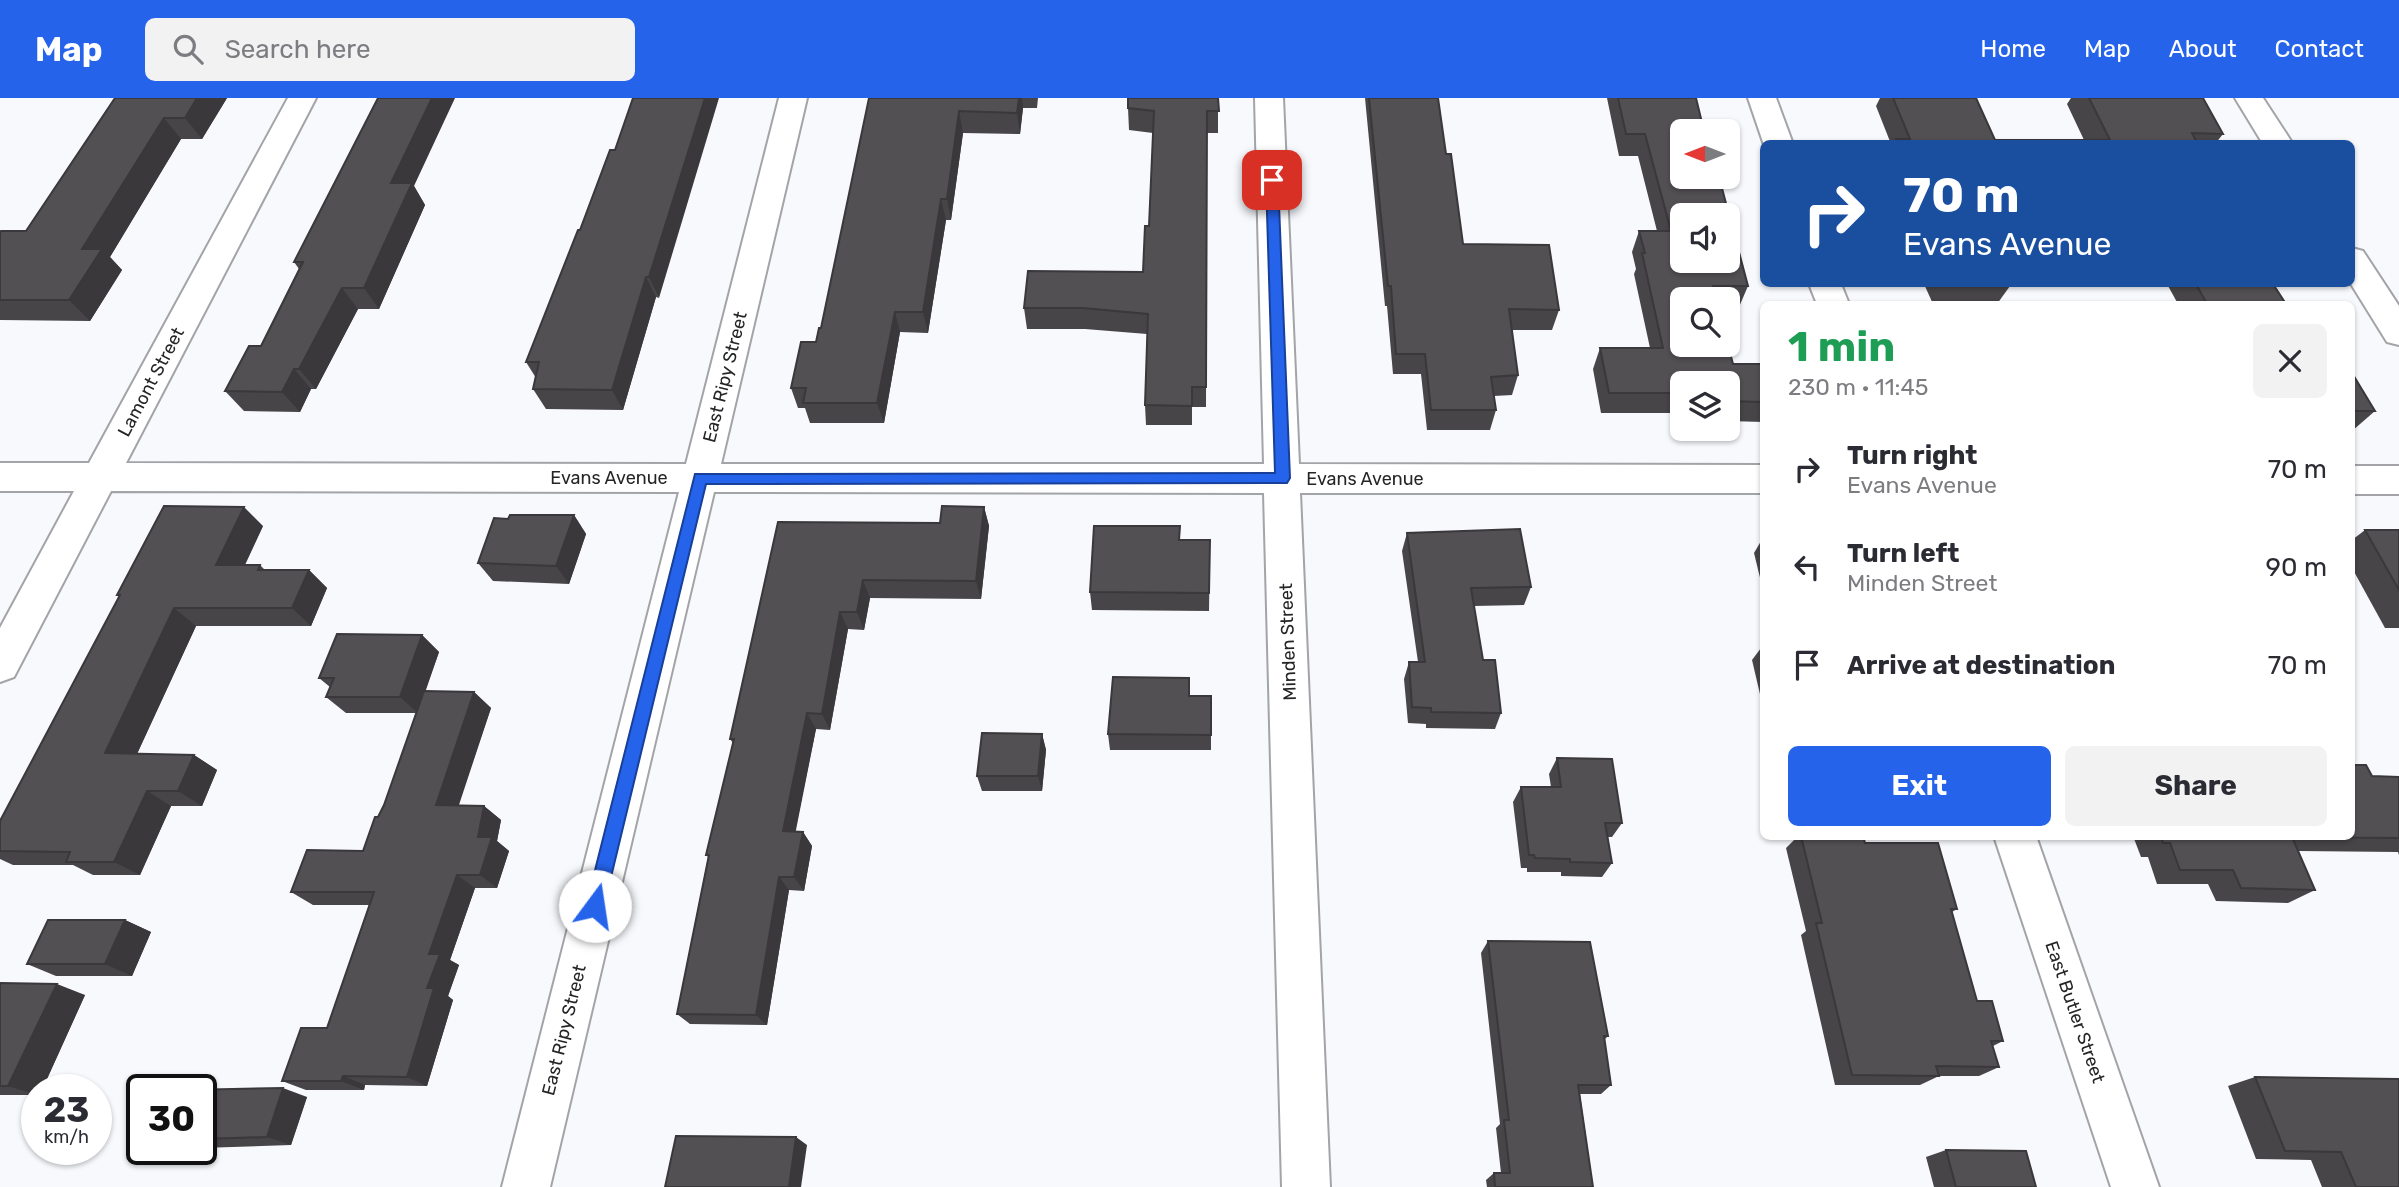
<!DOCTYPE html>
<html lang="en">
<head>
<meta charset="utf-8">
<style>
  :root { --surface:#fff; --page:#f2f2f3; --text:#2b2b33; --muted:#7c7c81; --accent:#2563eb }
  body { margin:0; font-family:Rubik,sans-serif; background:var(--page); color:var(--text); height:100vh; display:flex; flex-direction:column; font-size:26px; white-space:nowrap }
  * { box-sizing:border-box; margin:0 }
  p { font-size:23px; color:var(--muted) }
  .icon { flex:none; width:38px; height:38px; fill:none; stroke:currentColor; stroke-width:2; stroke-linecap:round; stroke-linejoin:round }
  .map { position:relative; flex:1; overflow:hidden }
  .drawer { position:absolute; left:1760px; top:203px; width:595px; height:539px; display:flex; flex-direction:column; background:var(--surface); border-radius:10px; box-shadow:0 2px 5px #0004 }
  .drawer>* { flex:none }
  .hud { position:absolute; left:1760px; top:42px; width:595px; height:147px; border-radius:10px; box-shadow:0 2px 5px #0004; background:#1a4fa0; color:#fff; overflow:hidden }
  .needle { width:46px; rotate:270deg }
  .controls { position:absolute; left:1670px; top:21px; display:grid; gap:14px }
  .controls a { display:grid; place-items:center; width:70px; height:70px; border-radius:10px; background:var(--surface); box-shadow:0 2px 5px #0004; font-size:35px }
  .speed { position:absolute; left:21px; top:976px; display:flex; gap:14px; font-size:35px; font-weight:700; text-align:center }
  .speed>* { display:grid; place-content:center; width:91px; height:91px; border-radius:50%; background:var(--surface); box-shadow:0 2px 5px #0004; line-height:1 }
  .speed small { font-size:18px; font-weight:400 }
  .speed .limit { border:4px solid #111; border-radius:10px; background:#fff; color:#111 }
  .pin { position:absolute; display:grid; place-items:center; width:60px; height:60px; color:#fff; margin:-30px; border-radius:14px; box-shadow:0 4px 10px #0006 }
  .me { position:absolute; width:77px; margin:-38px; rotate:14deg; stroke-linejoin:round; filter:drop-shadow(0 0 5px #0008) }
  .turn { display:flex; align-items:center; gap:24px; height:147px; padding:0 28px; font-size:32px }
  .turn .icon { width:91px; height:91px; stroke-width:2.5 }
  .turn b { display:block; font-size:49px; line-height:60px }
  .round { display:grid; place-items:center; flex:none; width:74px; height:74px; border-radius:10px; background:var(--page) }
  .overview { display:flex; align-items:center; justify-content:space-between; height:119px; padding:0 28px }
  h1 { font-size:42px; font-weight:700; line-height:52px; color:#1e9e55 }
  .cta { display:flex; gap:14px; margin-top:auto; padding:14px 28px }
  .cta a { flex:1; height:80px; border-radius:10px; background:var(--accent); color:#fff; font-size:28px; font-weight:700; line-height:80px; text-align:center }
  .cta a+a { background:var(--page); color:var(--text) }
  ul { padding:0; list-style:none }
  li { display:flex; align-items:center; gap:21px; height:98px; padding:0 28px }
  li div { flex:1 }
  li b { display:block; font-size:26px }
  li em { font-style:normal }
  header { display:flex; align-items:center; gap:42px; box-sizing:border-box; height:98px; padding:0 35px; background:var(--accent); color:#fff }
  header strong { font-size:33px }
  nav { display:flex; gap:38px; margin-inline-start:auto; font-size:24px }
  .search { width:490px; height:63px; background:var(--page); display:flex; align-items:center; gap:18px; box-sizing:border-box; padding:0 24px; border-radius:10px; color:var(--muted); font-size:26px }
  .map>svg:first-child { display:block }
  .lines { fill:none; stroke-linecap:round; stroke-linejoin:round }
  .minor-casing { stroke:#a3a4a8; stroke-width:4 }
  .minor { fill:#fff; fill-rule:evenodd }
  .wall { fill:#474547 }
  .shaded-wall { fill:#3a383a }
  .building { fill:#535053; stroke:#3a383a; stroke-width:2; fill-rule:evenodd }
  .route { fill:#2563eb; stroke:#184099; stroke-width:2 }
  .labels { text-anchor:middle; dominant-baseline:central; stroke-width:7; stroke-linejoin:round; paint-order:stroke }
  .street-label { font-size:18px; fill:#242526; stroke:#fff }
</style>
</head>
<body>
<header>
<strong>Map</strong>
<div class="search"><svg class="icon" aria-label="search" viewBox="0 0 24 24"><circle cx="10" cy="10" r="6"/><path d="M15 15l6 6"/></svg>Search here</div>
<nav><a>Home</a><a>Map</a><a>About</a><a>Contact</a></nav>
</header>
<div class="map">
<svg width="2399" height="1089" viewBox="0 0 2399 1089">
  <rect width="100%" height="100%" fill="#f8f9fd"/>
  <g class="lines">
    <!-- minor casing -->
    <g class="minor-casing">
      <g id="minor">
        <polygon points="288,0 316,0 126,365 686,366 779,0 807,0 721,366 1264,366 1255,0 1283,0 1299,366 1764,367 1764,395 1300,395 1330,1089 1282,1089 1264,395 714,394 550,1089 502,1089 679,394 111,393 14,579 0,584 0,530 74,393 0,393 0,365 89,365"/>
        <polygon points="1748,0 1776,0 1793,46 1764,47"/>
        <polygon points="2235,0 2263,0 2293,46 2263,46"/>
        <polygon points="2352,150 2363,153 2399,208 2399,247 2387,244 2351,186"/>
        <polygon points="1809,186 1841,186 1849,206 1817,206"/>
        <rect x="2352" y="368" width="47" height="28"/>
        <polygon points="1994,738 2036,738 2159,1089 2111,1089"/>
      </g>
    </g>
    <!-- minor -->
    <use href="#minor" class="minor"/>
  </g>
  <!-- wall -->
  <g class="wall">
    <polygon points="115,0 227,0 202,41 181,41 110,159 122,172 90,223 0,222 0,135 26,133"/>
    <polygon points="869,0 1038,0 1037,10 1023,10 1020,36 963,35 951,122 946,122 928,235 900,234 884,325 810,325 805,310 798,310 791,290 816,244 821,230"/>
    <polygon points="1218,0 1218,35 1207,35 1206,309 1192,309 1192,327 1146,327 1145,307 1147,236 1085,231 1027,231 1024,210 1143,174 1149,128 1153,35 1129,32 1128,10"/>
    <polygon points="1365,0 1438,0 1446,56 1463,146 1559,212 1552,232 1511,232 1518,277 1512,297 1494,298 1496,312 1490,332 1427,332 1421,276 1393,276 1387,208 1385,208"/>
    <polygon points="1607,0 1696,0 1682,33 1748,188 1739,209 1727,209 1727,201 1682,201 1733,266 1764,266 1764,324 1727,323 1727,285 1682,285 1682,315 1601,315 1593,271 1600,250 1650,250 1634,176 1636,171 1632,154 1639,133 1657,133 1638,58 1619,58"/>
    <polygon points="1880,0 1976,0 1995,42 2084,42 2067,6 2071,0 2203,0 2223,36 2215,46 1891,46 1876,8"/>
    <polygon points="610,52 659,200 656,199 623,312 546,311 533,291 536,280 526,264 580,132"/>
    <polygon points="414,88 425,107 379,211 358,211 316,291 311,291 300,314 244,313 225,293 261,248 299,171 294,164"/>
    <polygon points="1924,186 2010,186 2010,188 1997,206 1933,206"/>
    <polygon points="2167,186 2273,186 2286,206 2178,206"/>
    <polygon points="2352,275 2375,313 2352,333"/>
    <polygon points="984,409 989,428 981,501 870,500 864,532 848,531 830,632 816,631 795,733 803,734 812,748 804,793 789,792 767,927 690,926 677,916 708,759 706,757 733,645 730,641 778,424 940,425"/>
    <polygon points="574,417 586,436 569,486 493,483 478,465 508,421"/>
    <polygon points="263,428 245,467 260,467 265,472 309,472 327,490 311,528 196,528 137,656 194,657 217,672 202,708 171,708 140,777 93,777 73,767 13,767 0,761 0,723 119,499 117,497"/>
    <polygon points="1180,428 1180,442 1210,442 1209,513 1092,512 1090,494"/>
    <polygon points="2365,432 2399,432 2399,530 2385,530 2352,470 2352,442"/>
    <polygon points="1407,435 1531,489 1524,507 1474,508 1483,562 1501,615 1495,631 1426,630 1426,626 1408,625 1404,581 1409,564 1418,564 1402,453"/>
    <polygon points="1764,438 1764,496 1754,455"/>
    <polygon points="422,537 439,554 425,593 474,594 491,610 458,707 484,708 501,722 497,743 509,753 497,790 475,790 450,862 459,867 448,898 453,902 427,988 365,987 364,992 306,992 282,983 327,930 369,807 313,807 291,794 363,753 384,707 416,615 346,615 326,599 330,589 319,580"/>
    <polygon points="1764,546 1764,613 1752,562"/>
    <polygon points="1189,598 1211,598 1211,652 1110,652 1108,636"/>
    <polygon points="1042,636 1046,652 1042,693 982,693 977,678"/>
    <polygon points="1557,660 1622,725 1612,739 1608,739 1612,765 1602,779 1561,778 1561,774 1527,774 1527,770 1521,770 1513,704 1521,689 1551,689 1549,676"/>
    <polygon points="2372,678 2399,679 2399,757 2398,754 2298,753 2315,792 2288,805 2216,803 2208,786 2157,786 2148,759 2141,759 2133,738 2352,738"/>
    <polygon points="1798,738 1863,738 1865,745 1957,811 1952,814 1977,903 2003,943 1993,948 1999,969 1979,978 1939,978 1920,987 1835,987 1801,837 1806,833 1786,750"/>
    <polygon points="125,822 151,834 132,878 56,878 27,866"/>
    <polygon points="1488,843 1608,938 1604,942 1611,987 1601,996 1580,996 1593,1089 1487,1089 1486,1082 1494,1075 1501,1075 1496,1030 1500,1026 1481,855"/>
    <polygon points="0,885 85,897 42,992 37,992 37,997 0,997"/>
    <polygon points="2255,979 2399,1089 2322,1089 2311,1062 2256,1061 2228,988"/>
    <polygon points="201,992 307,999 291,1047 201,1050"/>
    <polygon points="1946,1052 2036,1089 1934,1089 1926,1059"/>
  </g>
  <!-- shaded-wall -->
  <g class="shaded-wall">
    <polygon points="197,0 227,0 202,41 185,20"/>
    <polygon points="432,0 455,0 414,88 425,107 379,211 364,190 391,85"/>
    <polygon points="705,0 719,0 659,200 649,179"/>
    <polygon points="1019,0 1022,0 1023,10 1020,36 1017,15"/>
    <polygon points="959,13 963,35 951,122 947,101"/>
    <polygon points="164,20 181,41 110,159 122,172 90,223 69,202 82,151"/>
    <polygon points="941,101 946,122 928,235 923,214"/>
    <polygon points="646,179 656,199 623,312 612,292"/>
    <polygon points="342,190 358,211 316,291 299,271"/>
    <polygon points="895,214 900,234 884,325 877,305"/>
    <polygon points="294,271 311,291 300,314 282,294"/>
    <polygon points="244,409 263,428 236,485 216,467"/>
    <polygon points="984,409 989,428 981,501 976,483"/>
    <polygon points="574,417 586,436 569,486 556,468"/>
    <polygon points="309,472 327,490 311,528 292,510"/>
    <polygon points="863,482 870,500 864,532 857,514"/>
    <polygon points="174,510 196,528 130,671 105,655"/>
    <polygon points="840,514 848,531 830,632 822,616"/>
    <polygon points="422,537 439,554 418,615 400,599"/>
    <polygon points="474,594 491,610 454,722 436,707"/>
    <polygon points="807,615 816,631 793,747 783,733"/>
    <polygon points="1042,636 1046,652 1042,693 1038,678"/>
    <polygon points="194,657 217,672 202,708 178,693"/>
    <polygon points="147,693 171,708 140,777 114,764"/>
    <polygon points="484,708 501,722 497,743 509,753 497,790 480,777 478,739"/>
    <polygon points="803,734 812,748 804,793 794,779"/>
    <polygon points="457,777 475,790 450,862 459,867 448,898 453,902 427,988 407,979 427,890 429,856"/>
    <polygon points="779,779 789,792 767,927 756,917"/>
    <polygon points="125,822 151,834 132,878 105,866"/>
    <polygon points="57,886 85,897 42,992 37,992 37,997 8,988"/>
    <polygon points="343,978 365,987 364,992 341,983"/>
    <polygon points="283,990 307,999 291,1047 267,1039"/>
    <polygon points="796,1039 807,1047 801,1089 789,1089"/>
  </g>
  <!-- building -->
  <g class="building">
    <polygon points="115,0 197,0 185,20 164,20 82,151 102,151 69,202 0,202 0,135 1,133 26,133"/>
    <polygon points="378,0 432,0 391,85 412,85 364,190 342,190 299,271 294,271 282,294 225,293 249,248 261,248 303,164 294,164"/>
    <polygon points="633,0 705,0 649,179 646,179 612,292 533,291 539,264 526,264 578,132 580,132 610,52 615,52"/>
    <polygon points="869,0 1019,0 1017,15 959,13 947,101 941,101 923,214 895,214 877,305 803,305 806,290 791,290 801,244 816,244 819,230 821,230"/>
    <polygon points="1128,0 1218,0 1219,13 1207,13 1206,289 1192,289 1192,308 1145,307 1148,216 1083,210 1024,210 1028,173 1143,174 1145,128 1149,128 1154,13 1128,10"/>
    <polygon points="1369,0 1438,0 1446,56 1451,56 1463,146 1549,147 1559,212 1509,211 1518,277 1491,279 1496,312 1431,312 1425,256 1396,256 1391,188 1388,188"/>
    <path d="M1618,0H1696L1704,33H1682V79H1719L1748,188H1713L1717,201H1682V247H1727V243L1733,266H1764V304L1727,303V285H1682V295H1609L1600,250H1663L1642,155H1645L1639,133H1671L1645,36H1626ZM1682,117H1727V163H1682Z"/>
    <polygon points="1893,0 1976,0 1995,42 2110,42 2089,0 2203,0 2223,36 2192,35 2198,46 1898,46 1896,41 1910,41"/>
    <polygon points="1946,186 2010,186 2010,188 1947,187"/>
    <polygon points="2196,186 2273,186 2286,206 2207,206"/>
    <polygon points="2352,275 2375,313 2352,313"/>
    <polygon points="164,408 244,409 216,467 260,467 258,472 309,472 292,510 174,510 105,655 194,657 178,693 147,693 114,764 66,764 70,754 0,753 0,723 120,497 117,497"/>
    <polygon points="942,408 984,409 976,483 863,482 857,514 840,514 822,616 807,615 783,733 803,734 794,779 779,779 756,917 677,916 709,757 706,757 734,641 730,641 778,424 940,425"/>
    <polygon points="510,417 574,417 556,468 478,465 494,420 508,421"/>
    <polygon points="1094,428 1180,428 1179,442 1210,442 1209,495 1090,494"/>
    <polygon points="1520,431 1531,489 1471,490 1483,562 1495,562 1501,615 1431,614 1431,610 1412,609 1409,564 1425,564 1407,435"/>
    <polygon points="2365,432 2399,432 2399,492"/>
    <polygon points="337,536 422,537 400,599 326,599 334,580 319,580"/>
    <polygon points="1113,579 1189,580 1189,598 1211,598 1211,637 1108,636"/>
    <polygon points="424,593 474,594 436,707 484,708 478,739 492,739 480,777 457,777 429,856 440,856 427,890 434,890 407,979 343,978 341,983 282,983 301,930 327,930 374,794 291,794 307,752 363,753 375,719 378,719 384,707"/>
    <polygon points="982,635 1042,636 1038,678 977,678"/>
    <polygon points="1557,660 1612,661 1622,725 1605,725 1612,765 1570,764 1570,761 1535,760 1534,757 1529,757 1521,689 1561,689"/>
    <polygon points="2352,667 2366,667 2372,678 2399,679 2399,740 2292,739 2315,792 2241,790 2233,772 2180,772 2170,745 2163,745 2161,738 2352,738"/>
    <polygon points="1801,738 1863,738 1865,745 1938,745 1957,811 1951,811 1977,903 1992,903 2003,943 1991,943 1999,969 1936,968 1939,978 1852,977 1816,825 1822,825"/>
    <polygon points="48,822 125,822 105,866 27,866"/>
    <polygon points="1488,843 1590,844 1608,938 1604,938 1611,987 1578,987 1593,1089 1495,1089 1494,1075 1510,1075 1504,1022 1509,1022"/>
    <polygon points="0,885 57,886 8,988 0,988"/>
    <polygon points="2255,979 2399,981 2399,1089 2356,1089 2341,1054 2285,1053"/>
    <polygon points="283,990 267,1039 201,1041 201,992 185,992"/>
    <polygon points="676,1038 796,1039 789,1089 665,1089"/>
    <polygon points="1946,1052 2026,1053 2036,1089 1956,1089"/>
  </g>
  <!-- route -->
  <polygon class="route" points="1272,77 1278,82 1290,380 1287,385 706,386 604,808 601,814 595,817 589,814 586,808 695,376 1275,375 1266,82"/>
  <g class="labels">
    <!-- street labels -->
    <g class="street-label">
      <text transform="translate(725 279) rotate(-76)">East Ripy Street</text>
      <text transform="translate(151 284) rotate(-62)">Lamont Street</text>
      <text x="609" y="380">Evans Avenue</text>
      <text x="1365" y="381">Evans Avenue</text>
      <text transform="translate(1288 544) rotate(-92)">Minden Street</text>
      <text transform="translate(2075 914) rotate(71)">East Butler Street</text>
      <text transform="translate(564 932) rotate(-76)">East Ripy Street</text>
    </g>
  </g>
</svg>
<div class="controls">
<a><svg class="needle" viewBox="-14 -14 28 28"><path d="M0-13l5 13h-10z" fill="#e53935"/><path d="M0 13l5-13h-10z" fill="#7c7c81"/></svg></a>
<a><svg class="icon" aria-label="sound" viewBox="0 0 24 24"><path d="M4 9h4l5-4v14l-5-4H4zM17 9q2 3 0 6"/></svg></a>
<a><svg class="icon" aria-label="search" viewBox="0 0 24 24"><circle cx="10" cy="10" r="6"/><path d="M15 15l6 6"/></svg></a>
<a><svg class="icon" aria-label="layers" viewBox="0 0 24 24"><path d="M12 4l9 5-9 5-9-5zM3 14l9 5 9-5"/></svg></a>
</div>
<div class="speed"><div>23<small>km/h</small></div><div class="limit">30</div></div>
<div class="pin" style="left:1272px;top:82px;background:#d93025"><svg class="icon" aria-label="arrive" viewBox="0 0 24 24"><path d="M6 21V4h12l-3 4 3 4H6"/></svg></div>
<svg class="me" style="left:595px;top:808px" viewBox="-20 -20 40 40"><circle r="19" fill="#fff"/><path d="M0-13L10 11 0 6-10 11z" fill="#2563eb"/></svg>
<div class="hud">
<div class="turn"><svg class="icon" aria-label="right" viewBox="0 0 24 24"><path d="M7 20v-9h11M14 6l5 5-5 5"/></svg><div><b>70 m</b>Evans Avenue</div></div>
</div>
<section class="drawer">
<div class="overview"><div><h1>1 min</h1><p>230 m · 11:45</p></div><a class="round"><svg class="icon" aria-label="close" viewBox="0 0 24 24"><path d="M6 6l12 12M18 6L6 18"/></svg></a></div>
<ul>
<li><svg class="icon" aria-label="right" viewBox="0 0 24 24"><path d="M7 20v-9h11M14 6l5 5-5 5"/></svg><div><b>Turn right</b><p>Evans Avenue</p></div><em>70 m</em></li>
<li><svg class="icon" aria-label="left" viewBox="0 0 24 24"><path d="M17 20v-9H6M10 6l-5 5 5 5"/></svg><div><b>Turn left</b><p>Minden Street</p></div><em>90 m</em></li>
<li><svg class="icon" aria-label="arrive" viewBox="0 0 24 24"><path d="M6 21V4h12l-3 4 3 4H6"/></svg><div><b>Arrive at destination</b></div><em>70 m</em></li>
</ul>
<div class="cta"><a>Exit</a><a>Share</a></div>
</section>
</div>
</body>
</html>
